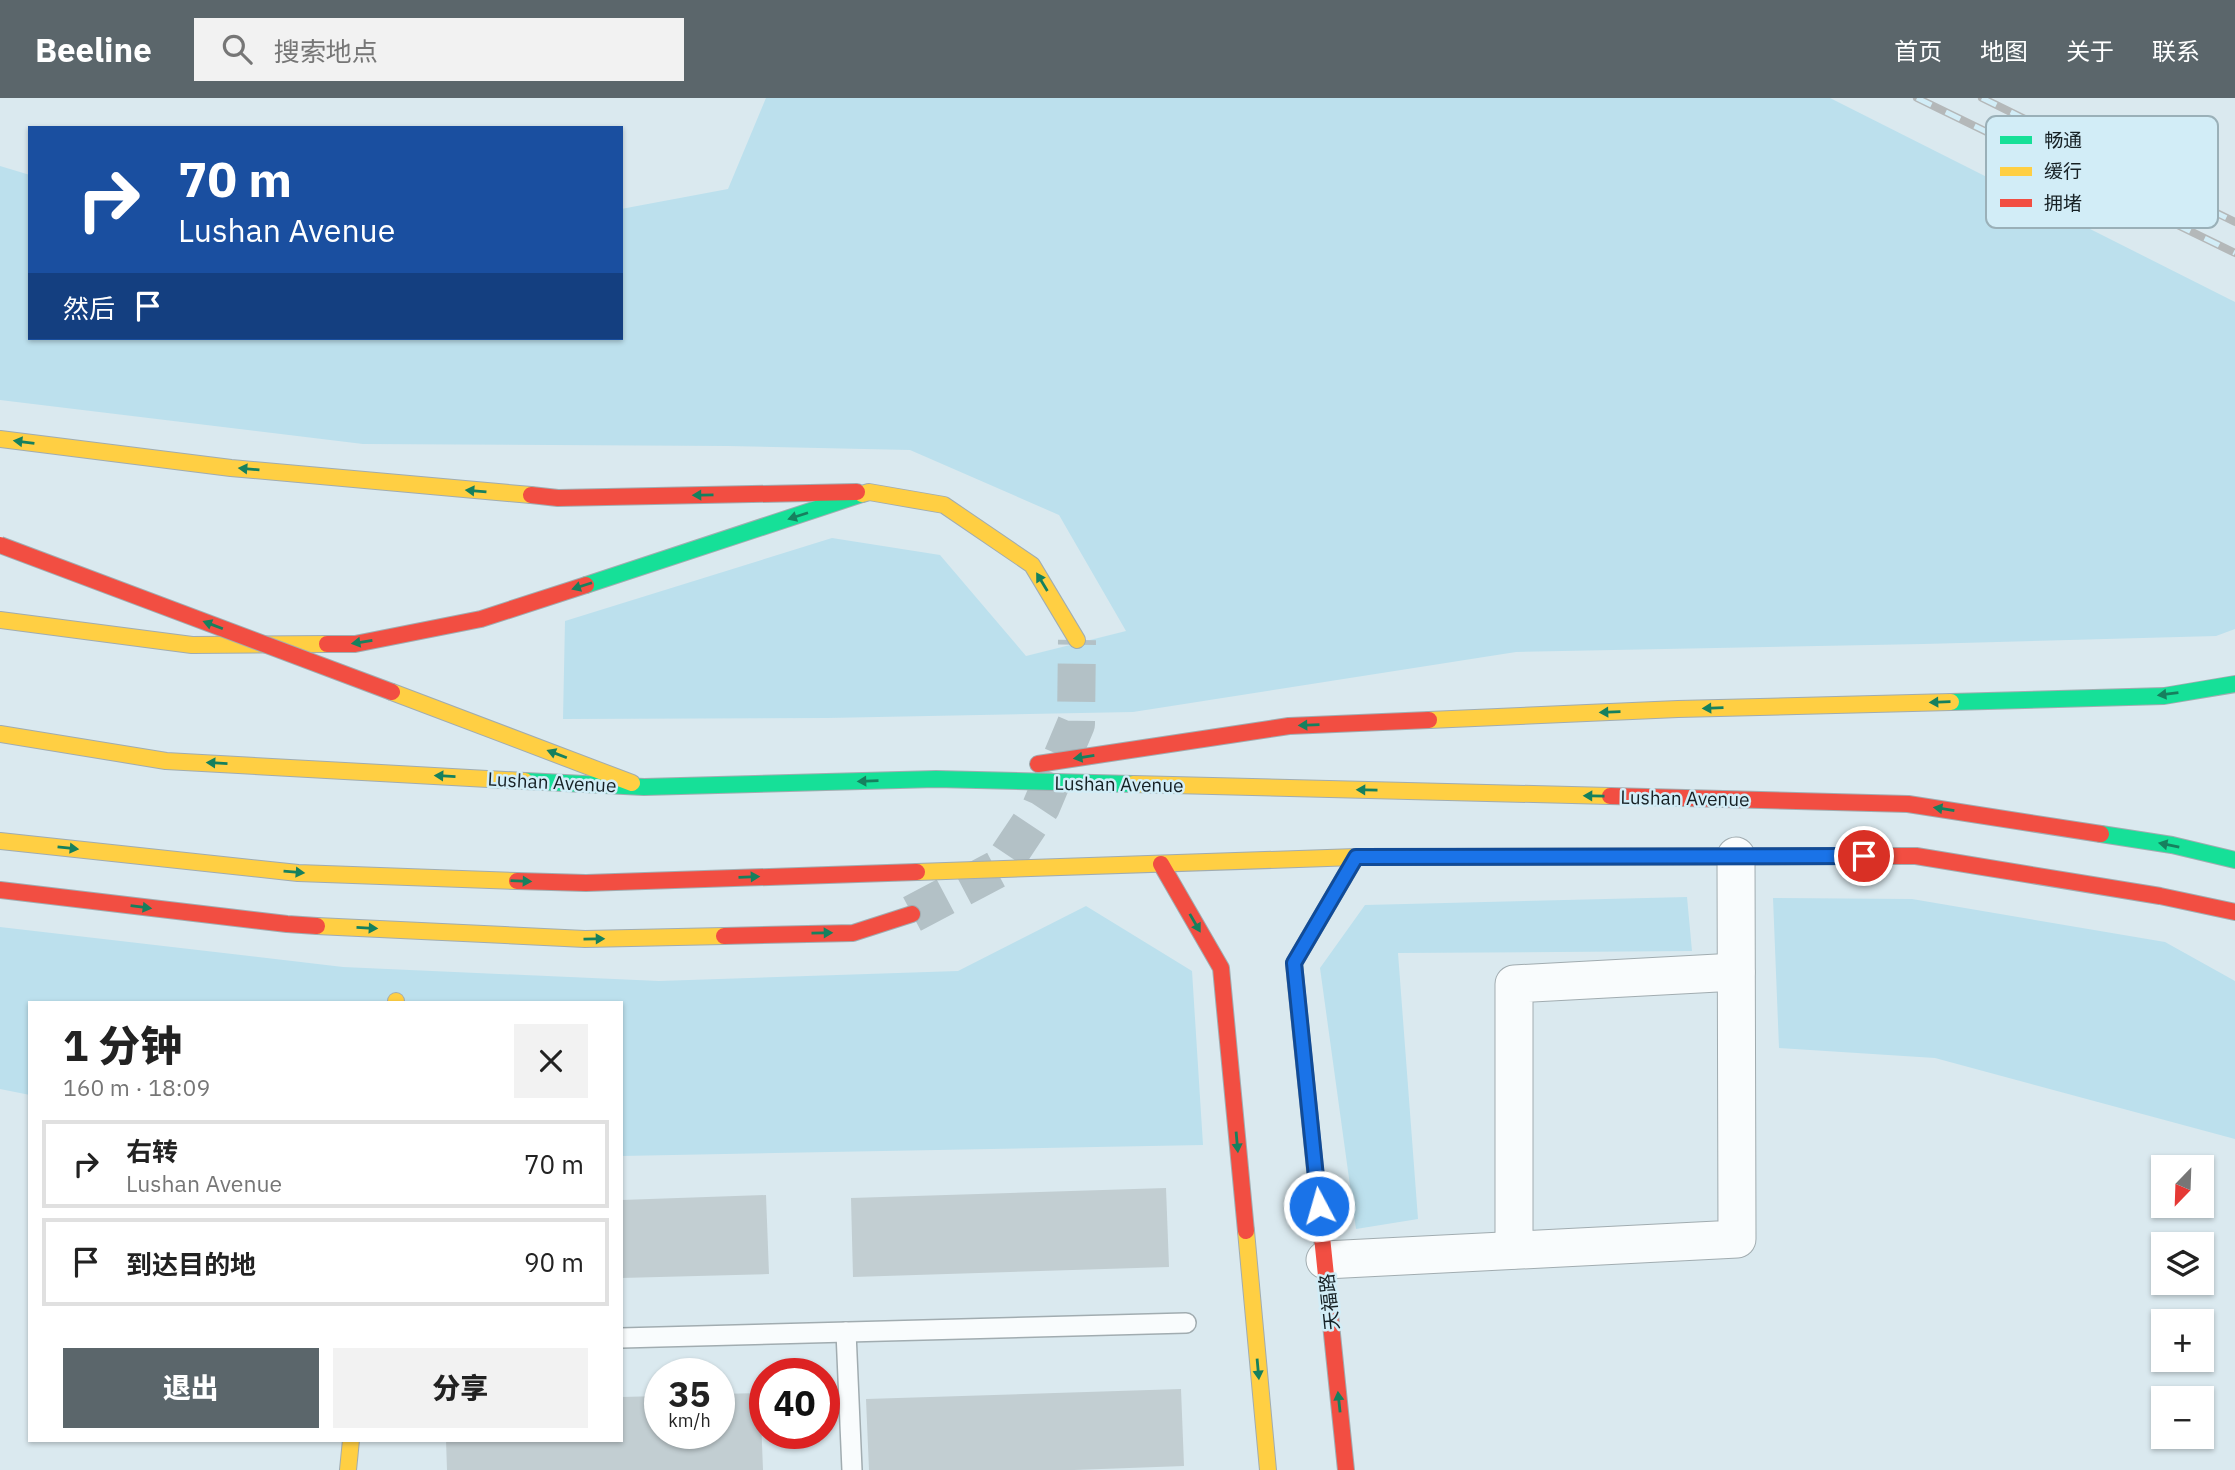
<!DOCTYPE html>
<html lang="zh">
<head>
<meta charset="utf-8">
<style>
  :root { --surface:#fff; --page:#f2f2f2; --text:#222; --muted:#767676; --line:#e0e0e0; --accent:#5b666b }
  body { margin:0; font-family:"IBM Plex Sans","Noto Sans SC",sans-serif; background:var(--page); color:var(--text); height:100vh; display:flex; flex-direction:column; font-size:26px; white-space:nowrap }
  * { box-sizing:border-box; margin:0 }
  p { font-size:23px; color:var(--muted) }
  .icon { flex:none; width:38px; height:38px; fill:none; stroke:currentColor; stroke-width:2; stroke-linecap:round; stroke-linejoin:round }
  .map { position:relative; flex:1; overflow:hidden }
  .sheet { position:absolute; left:28px; top:903px; width:595px; height:441px; display:flex; flex-direction:column; background:var(--surface); border-radius:0px; box-shadow:0 2px 5px #0004 }
  .sheet>* { flex:none }
  .banner { position:absolute; left:28px; top:28px; width:595px; height:214px; border-radius:0px; box-shadow:0 2px 5px #0004; background:#1a4fa0; color:#fff; overflow:hidden }
  .needle { width:46px; rotate:203deg }
  .controls { position:absolute; left:2151px; top:1057px; display:grid; gap:14px }
  .controls a { display:grid; place-items:center; width:63px; height:63px; border-radius:0px; background:var(--surface); box-shadow:0 2px 5px #0004; font-size:35px }
  .speed { position:absolute; left:644px; top:1260px; display:flex; gap:14px; font-size:35px; font-weight:700; text-align:center }
  .speed>* { display:grid; place-content:center; width:91px; height:91px; border-radius:50%; background:var(--surface); box-shadow:0 2px 5px #0004; line-height:1 }
  .speed small { font-size:18px; font-weight:400 }
  .speed .limit { border:10px solid #d22; background:#fff; color:#111 }
  .pin { position:absolute; display:grid; place-items:center; width:60px; height:60px; color:#fff; margin:-30px; border:4px solid #fff; border-radius:50%; box-shadow:0 2px 7px #0007 }
  .me { position:absolute; width:77px; margin:-38px; rotate:354deg; stroke-linejoin:round; filter:drop-shadow(0 0 5px #0008) }
  .turn { display:flex; align-items:center; gap:24px; height:147px; padding:0 35px; font-size:32px }
  .turn .icon { width:91px; height:91px; stroke-width:2.5 }
  .turn b { display:block; font-size:49px; line-height:60px }
  .then { display:flex; align-items:center; height:66px; padding:0 35px; background:#0003; gap:14px; font-size:26px }
  .round { display:grid; place-items:center; flex:none; width:74px; height:74px; border-radius:0px; background:var(--page) }
  .summary { display:flex; align-items:center; justify-content:space-between; height:119px; padding:0 35px }
  h1 { font-size:42px; font-weight:800; line-height:52px }
  .button { display:flex; gap:14px; margin-top:auto; padding:14px 35px }
  .button a { flex:1; height:80px; border-radius:0px; background:var(--accent); color:#fff; font-size:28px; font-weight:800; line-height:80px; text-align:center }
  .button a+a { background:var(--page); color:var(--text) }
  ul { padding:0; list-style:none }
  li { display:flex; align-items:center; gap:21px; height:88px; margin:0 14px 10px; padding:0 21px; border:4px solid var(--line); border-radius:0px }
  li div { flex:1 }
  li b { display:block; font-size:26px }
  li em { font-style:normal }
  header { display:flex; align-items:center; gap:42px; box-sizing:border-box; height:98px; padding:0 35px; background:var(--accent); color:#fff }
  header strong { font-size:33px }
  nav { display:flex; gap:38px; margin-inline-start:auto; font-size:24px }
  .search { width:490px; height:63px; background:var(--page); display:flex; align-items:center; gap:18px; box-sizing:border-box; padding:0 24px; border-radius:0px; color:var(--muted); font-size:26px }
  .map>svg:first-child { display:block }
  .green { fill:#bce0ed }
  .building { fill:#c2ced2 }
  .lines { fill:none; stroke-linecap:round; stroke-linejoin:round }
  .primary-tunnel { stroke:#b3c1c6; stroke-width:38; stroke-dasharray:38 19; stroke-linecap:butt }
  .lane-casing { stroke:#a1acb0; stroke-width:22 }
  .street-casing { stroke:#a1acb0; stroke-width:39 }
  .fast-casing { stroke:#a1acb0; stroke-width:18 }
  .slow-casing { stroke:#a1acb0; stroke-width:18 }
  .jam-casing { stroke:#a1acb0; stroke-width:18 }
  .lane { stroke:#f9fcfd; stroke-width:19 }
  .street { stroke:#f9fcfd; stroke-width:37 }
  .fast { stroke:#16e098; stroke-width:16 }
  .slow { stroke:#ffcf43; stroke-width:16 }
  .jam { stroke:#f24e42; stroke-width:16 }
  .rail-casing { stroke:#b4b8b9; stroke-width:8 }
  .rail { stroke:#d2edf7; stroke-width:5; stroke-dasharray:16; stroke-linecap:butt }
  .jam-bridge-casing { stroke:#a1acb0; stroke-width:18; stroke-linecap:butt }
  .jam-bridge { stroke:#f24e42; stroke-width:16 }
  .oneway { fill:#16805e }
  .route-casing { stroke:#114b97; stroke-width:18 }
  .route { stroke:#1a73e8; stroke-width:12 }
  .labels { text-anchor:middle; dominant-baseline:central; stroke-width:5; stroke-linejoin:round; paint-order:stroke }
  .street-label { font-size:19px; fill:#162024; stroke:#d2edf7 }
  .key { fill:#d2edf7; stroke:#9ab0b8; stroke-width:2 }
  .key-label { font-size:19px; fill:#162024 }
</style>
</head>
<body>
<header>
<strong>Beeline</strong>
<div class="search"><svg class="icon" aria-label="search" viewBox="0 0 24 24"><circle cx="10" cy="10" r="6"/><path d="M15 15l6 6"/></svg>搜索地点</div>
<nav><a>首页</a><a>地图</a><a>关于</a><a>联系</a></nav>
</header>
<div class="map">
<svg width="2235" height="1372" viewBox="0 0 2235 1372">
  <rect width="100%" height="100%" fill="#dae9ef"/>
  <!-- green -->
  <g class="green">
    <polygon points="766,0 1830,0 2235,204 2235,531 2216,538 1924,546 1516,554 1133,614 827,620 563,621 565,523 832,440 940,457 1026,558 1126,533 1059,417 910,352 728,348 363,346 0,302 0,68 30,77 30,240 621,240 621,111 728,91"/>
    <polygon points="1687,799 1692,853 1398,855 1418,1121 1356,1131 1320,870 1365,807"/>
    <polygon points="1773,800 1912,801 2165,844 2235,883 2235,1041 1935,960 1779,950"/>
    <polygon points="1086,808 1192,873 1203,1047 621,1058 621,905 30,905 30,997 0,991 0,829 343,869 659,883 958,873"/>
  </g>
  <!-- building -->
  <g class="building">
    <polygon points="1166,1090 1169,1169 853,1179 851,1100"/>
    <polygon points="766,1097 769,1176 621,1180 621,1102"/>
    <polygon points="1181,1291 1184,1368 1074,1372 869,1372 866,1301"/>
    <polygon points="760,1295 763,1372 447,1372 446,1342 621,1342 621,1299 660,1298 660,1335 719,1335 719,1296"/>
  </g>
  <g class="lines">
    <!-- primary-tunnel -->
    <polyline class="primary-tunnel" points="912,816 1001,769 1041,709 1076,626 1077,542"/>
    <!-- lane casing -->
    <g class="lane-casing">
      <g id="lane">
        <polyline points="846,1234 852,1372"/>
        <polyline points="621,1240 1186,1225"/>
      </g>
    </g>
    <!-- street casing -->
    <g class="street-casing">
      <g id="street">
        <polyline points="1514,1152 1514,886 1736,874"/>
        <polyline points="1325,1162 1737,1141 1736,758"/>
      </g>
    </g>
    <!-- fast casing -->
    <g class="fast-casing">
      <g id="fast">
        <polyline points="586,487 862,396"/>
        <polyline points="1951,604 2164,598 2235,586"/>
        <polyline points="525,683 644,689 936,681 1133,686"/>
        <polyline points="2101,736 2172,747 2235,762"/>
        <polyline points="1448,759 1884,758"/>
        <polyline points="1296,886 1294,865 1356,759"/>
      </g>
    </g>
    <!-- slow casing -->
    <g class="slow-casing">
      <g id="slow">
        <polyline points="0,341 231,370 531,397"/>
        <polyline points="862,396 869,394 944,407 1032,467 1077,542"/>
        <polyline points="0,522 192,547 327,546"/>
        <polyline points="392,594 632,685"/>
        <polyline points="1429,622 1678,611 1951,604"/>
        <polyline points="0,636 166,663 525,683"/>
        <polyline points="1133,686 1610,698"/>
        <polyline points="0,743 298,775 517,783"/>
        <polyline points="917,774 1356,759 1448,759"/>
        <polyline points="317,828 585,841 724,838"/>
        <polyline points="396,903 396,905"/>
        <polyline points="1246,1133 1268,1372"/>
        <polyline points="348,1372 351,1342"/>
      </g>
    </g>
    <!-- jam casing -->
    <g class="jam-casing">
      <g id="jam">
        <polyline points="531,397 558,400 857,394"/>
        <polyline points="327,546 355,546 481,521 586,487"/>
        <polyline points="1038,666 1289,628 1429,622"/>
        <polyline points="1610,698 1908,706 2101,736"/>
        <polyline points="1884,758 1916,758 2160,798 2235,814"/>
        <polyline points="1161,766 1221,870 1246,1133"/>
        <polyline points="517,783 586,785 917,774"/>
        <polyline points="0,792 287,826 317,828"/>
        <polyline points="724,838 853,835 912,816"/>
        <polyline points="1296,886 1346,1372"/>
      </g>
    </g>
    <!-- lane -->
    <use href="#lane" class="lane"/>
    <!-- street -->
    <use href="#street" class="street"/>
    <!-- fast -->
    <use href="#fast" class="fast"/>
    <!-- slow -->
    <use href="#slow" class="slow"/>
    <!-- jam -->
    <use href="#jam" class="jam"/>
    <!-- rail casing -->
    <g class="rail-casing">
      <g id="rail">
        <polyline points="1917,0 2235,155"/>
        <polyline points="1982,0 2235,124"/>
      </g>
    </g>
    <!-- rail -->
    <use href="#rail" class="rail"/>
    <!-- jam-bridge casing -->
    <g class="jam-bridge-casing">
      <polyline id="jam-bridge" points="0,447 392,594"/>
    </g>
    <!-- jam-bridge -->
    <use href="#jam-bridge" class="jam-bridge"/>
  </g>
  <!-- one-way arrows -->
  <defs><path id="oneway-solid" d="M-6-.8H1V-3.2L6.5 0L1 3.2V.8H-6Z" transform="scale(1.75)"/></defs>
  <g class="oneway">
    <use href="#oneway-solid" transform="translate(24 344) rotate(-173)"/>
    <use href="#oneway-solid" transform="translate(249 371) rotate(-175)"/>
    <use href="#oneway-solid" transform="translate(476 393) rotate(-175)"/>
    <use href="#oneway-solid" transform="translate(703 397) rotate(179)"/>
    <use href="#oneway-solid" transform="translate(798 418) rotate(162)"/>
    <use href="#oneway-solid" transform="translate(1042 484) rotate(-121)"/>
    <use href="#oneway-solid" transform="translate(582 488) rotate(162)"/>
    <use href="#oneway-solid" transform="translate(213 527) rotate(-159)"/>
    <use href="#oneway-solid" transform="translate(362 544) rotate(171)"/>
    <use href="#oneway-solid" transform="translate(2168 596) rotate(173)"/>
    <use href="#oneway-solid" transform="translate(1940 604) rotate(178)"/>
    <use href="#oneway-solid" transform="translate(1713 610) rotate(178)"/>
    <use href="#oneway-solid" transform="translate(1610 614) rotate(178)"/>
    <use href="#oneway-solid" transform="translate(1309 627) rotate(178)"/>
    <use href="#oneway-solid" transform="translate(557 656) rotate(-159)"/>
    <use href="#oneway-solid" transform="translate(1084 659) rotate(171)"/>
    <use href="#oneway-solid" transform="translate(217 665) rotate(-177)"/>
    <use href="#oneway-solid" transform="translate(445 678) rotate(-177)"/>
    <use href="#oneway-solid" transform="translate(868 683) rotate(178)"/>
    <use href="#oneway-solid" transform="translate(1367 692) rotate(-179)"/>
    <use href="#oneway-solid" transform="translate(1594 698) rotate(-179)"/>
    <use href="#oneway-solid" transform="translate(1944 711) rotate(-171)"/>
    <use href="#oneway-solid" transform="translate(2169 747) rotate(-169)"/>
    <use href="#oneway-solid" transform="translate(68 750) rotate(6)"/>
    <use href="#oneway-solid" transform="translate(294 774) rotate(5)"/>
    <use href="#oneway-solid" transform="translate(749 779) rotate(-2)"/>
    <use href="#oneway-solid" transform="translate(521 783) rotate(2)"/>
    <use href="#oneway-solid" transform="translate(141 809) rotate(7)"/>
    <use href="#oneway-solid" transform="translate(1195 825) rotate(60)"/>
    <use href="#oneway-solid" transform="translate(367 830) rotate(3)"/>
    <use href="#oneway-solid" transform="translate(822 835) rotate(-1)"/>
    <use href="#oneway-solid" transform="translate(594 841) rotate(-1)"/>
    <use href="#oneway-solid" transform="translate(1237 1044) rotate(85)"/>
    <use href="#oneway-solid" transform="translate(1258 1271) rotate(85)"/>
    <use href="#oneway-solid" transform="translate(1339 1304) rotate(-96)"/>
  </g>
  <g class="lines">
    <!-- route casing -->
    <g class="route-casing">
      <polyline id="route" points="1319,1108 1294,865 1356,759 1864,758"/>
    </g>
    <!-- route -->
    <use href="#route" class="route"/>
  </g>
  <g class="labels">
    <!-- street labels -->
    <g class="street-label">
      <text transform="translate(552 684) rotate(3)">Lushan Avenue</text>
      <text transform="translate(1119 686) rotate(1)">Lushan Avenue</text>
      <text transform="translate(1685 700) rotate(1)">Lushan Avenue</text>
      <text transform="translate(1329 1204) rotate(-96)">天福路</text>
    </g>
  </g>
  <!-- legend -->
  <rect x="1986" y="18" width="232" height="112" rx="10" class="key"/>
  <rect x="2000" y="38" width="32" height="8" fill="#16e098"/>
  <rect x="2000" y="69" width="32" height="9" fill="#ffcf43"/>
  <rect x="2000" y="101" width="32" height="8" fill="#f24e42"/>
  <g class="key-label">
    <text x="2044" y="49">畅通</text>
    <text x="2044" y="80">缓行</text>
    <text x="2044" y="112">拥堵</text>
  </g>
</svg>
<div class="controls">
<a><svg class="needle" viewBox="-14 -14 28 28"><path d="M0-13l5 13h-10z" fill="#e53935"/><path d="M0 13l5-13h-10z" fill="#767676"/></svg></a>
<a><svg class="icon" aria-label="layers" viewBox="0 0 24 24"><path d="M12 4l9 5-9 5-9-5zM3 14l9 5 9-5"/></svg></a>
<a>+</a>
<a>−</a>
</div>
<div class="speed"><div>35<small>km/h</small></div><div class="limit">40</div></div>
<div class="pin" style="left:1864px;top:758px;background:#d93025"><svg class="icon" aria-label="arrive" viewBox="0 0 24 24"><path d="M6 21V4h12l-3 4 3 4H6"/></svg></div>
<svg class="me" style="left:1319px;top:1108px" viewBox="-20 -20 40 40"><circle r="17" fill="#1a73e8" stroke="#fff" stroke-width="3"/><path d="M0-11L8 9 0 5-8 9z" fill="#fff"/></svg>
<div class="banner">
<div class="turn"><svg class="icon" aria-label="right" viewBox="0 0 24 24"><path d="M7 20v-9h11M14 6l5 5-5 5"/></svg><div><b>70 m</b>Lushan Avenue</div></div>
<div class="then">然后<svg class="icon" aria-label="arrive" viewBox="0 0 24 24"><path d="M6 21V4h12l-3 4 3 4H6"/></svg></div>
</div>
<section class="sheet">
<div class="summary"><div><h1>1 分钟</h1><p>160 m · 18:09</p></div><a class="round"><svg class="icon" aria-label="close" viewBox="0 0 24 24"><path d="M6 6l12 12M18 6L6 18"/></svg></a></div>
<ul>
<li><svg class="icon" aria-label="right" viewBox="0 0 24 24"><path d="M7 20v-9h11M14 6l5 5-5 5"/></svg><div><b>右转</b><p>Lushan Avenue</p></div><em>70 m</em></li>
<li><svg class="icon" aria-label="arrive" viewBox="0 0 24 24"><path d="M6 21V4h12l-3 4 3 4H6"/></svg><div><b>到达目的地</b></div><em>90 m</em></li>
</ul>
<div class="button"><a>退出</a><a>分享</a></div>
</section>
</div>
</body>
</html>
